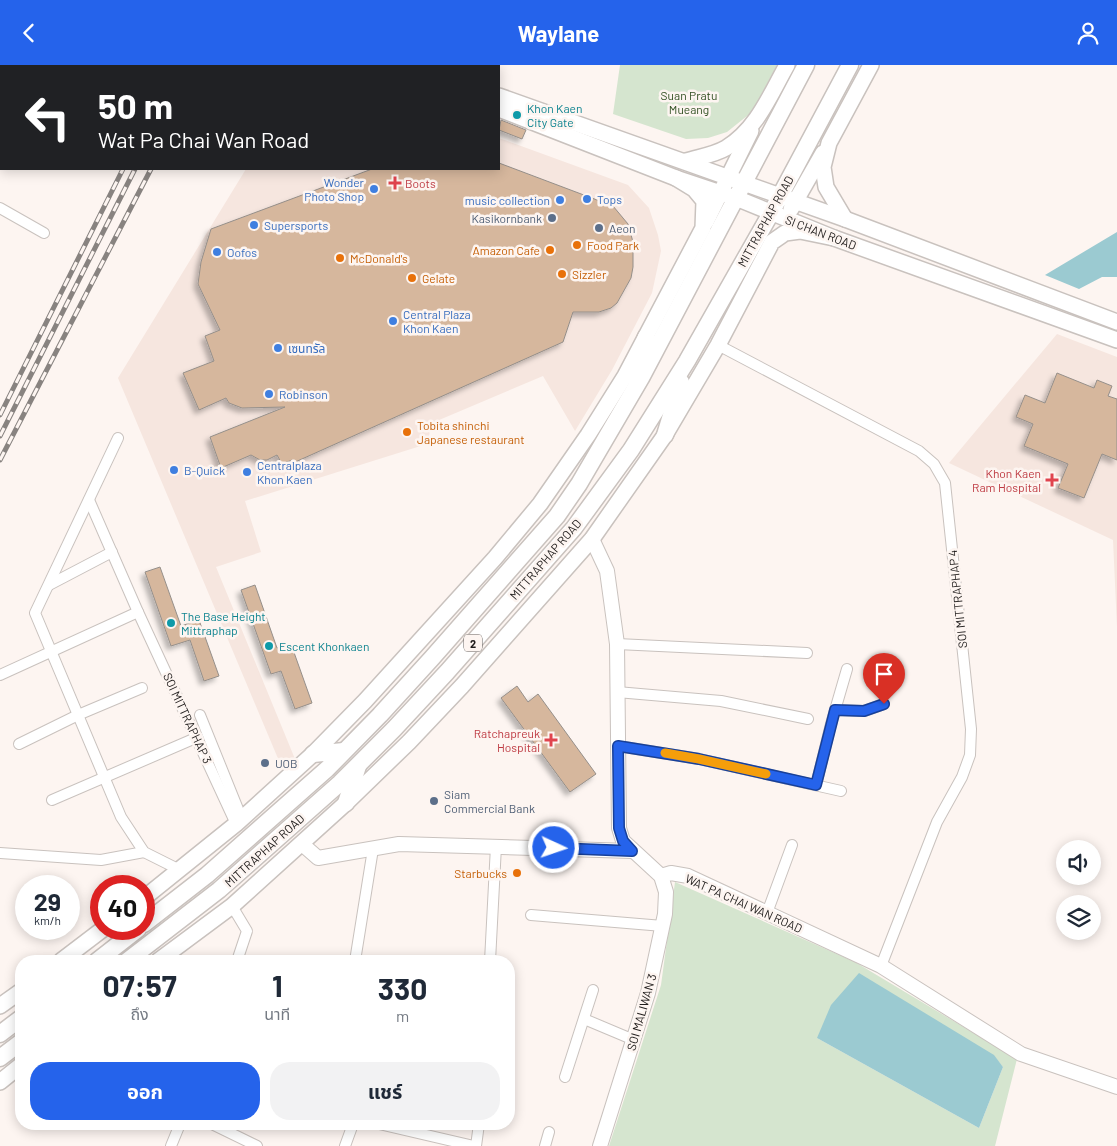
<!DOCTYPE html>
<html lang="th">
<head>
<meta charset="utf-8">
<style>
  :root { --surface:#fff; --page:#f2f2f3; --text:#1f2937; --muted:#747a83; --accent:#2563eb }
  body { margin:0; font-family:Barlow,"Noto Sans Thai",sans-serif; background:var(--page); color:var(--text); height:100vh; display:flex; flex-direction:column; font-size:19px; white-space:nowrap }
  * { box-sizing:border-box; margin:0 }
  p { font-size:16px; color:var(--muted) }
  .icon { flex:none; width:28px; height:28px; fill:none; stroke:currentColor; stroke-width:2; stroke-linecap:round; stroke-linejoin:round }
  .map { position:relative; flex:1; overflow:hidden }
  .side { position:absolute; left:15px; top:890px; width:500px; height:175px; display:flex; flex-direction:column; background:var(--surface); border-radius:20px; box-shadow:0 2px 12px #0003 }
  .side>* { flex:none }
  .banner { position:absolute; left:0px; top:0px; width:500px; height:105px; box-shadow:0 2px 12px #0003; background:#202124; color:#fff; overflow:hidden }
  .fabs { position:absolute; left:1056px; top:775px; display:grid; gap:10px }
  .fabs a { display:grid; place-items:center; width:45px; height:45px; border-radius:50%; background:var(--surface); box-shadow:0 2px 12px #0003; font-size:25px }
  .speed { position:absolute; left:15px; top:810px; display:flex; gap:10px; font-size:25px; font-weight:700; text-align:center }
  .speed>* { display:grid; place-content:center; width:65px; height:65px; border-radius:50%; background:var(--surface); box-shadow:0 2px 12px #0003; line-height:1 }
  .speed small { font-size:12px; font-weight:400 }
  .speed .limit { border:8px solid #d22; background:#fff; color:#111 }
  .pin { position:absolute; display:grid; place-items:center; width:42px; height:42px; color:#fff; margin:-51px -21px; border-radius:50% 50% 50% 0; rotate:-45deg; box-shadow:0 0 5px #0007 }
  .pin .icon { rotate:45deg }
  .me { position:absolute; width:55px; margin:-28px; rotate:93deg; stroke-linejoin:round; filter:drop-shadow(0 0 4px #0008) }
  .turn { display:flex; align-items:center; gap:18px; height:105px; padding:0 15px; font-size:22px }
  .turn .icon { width:65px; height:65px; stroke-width:2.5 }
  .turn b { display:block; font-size:35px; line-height:42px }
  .eta { display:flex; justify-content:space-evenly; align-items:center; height:85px; text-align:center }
  .eta b { font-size:30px; font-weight:700; line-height:35px }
  .button { display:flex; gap:10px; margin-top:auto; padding:10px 15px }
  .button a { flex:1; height:58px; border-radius:20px; background:var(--accent); color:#fff; font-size:20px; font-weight:700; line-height:58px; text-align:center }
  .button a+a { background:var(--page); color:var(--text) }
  header { display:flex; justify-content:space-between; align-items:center; height:65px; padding:0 15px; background:var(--accent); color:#fff; font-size:22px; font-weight:700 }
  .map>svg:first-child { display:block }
  .built { fill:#f6e6df }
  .green { fill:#d5e5cf; fill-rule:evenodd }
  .water { fill:#9bcad1 }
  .building { fill:#d6b79d; stroke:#958f8a; filter:url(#shadow) }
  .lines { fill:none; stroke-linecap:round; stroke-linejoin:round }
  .minor-casing { stroke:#c9c2be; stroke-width:12 }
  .tertiary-casing { stroke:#c9c2be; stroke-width:16 }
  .secondary-casing { stroke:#c9c2be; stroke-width:18 }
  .primary-casing { stroke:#c9c2be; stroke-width:19 }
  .minor { stroke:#fff; stroke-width:10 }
  .tertiary { stroke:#fff; stroke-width:14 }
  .secondary { stroke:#fff; stroke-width:15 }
  .primary { stroke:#fff; stroke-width:16 }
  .rail-casing { stroke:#888380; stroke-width:5 }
  .rail { stroke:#fdf5f1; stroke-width:3; stroke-dasharray:9; stroke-linecap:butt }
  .route-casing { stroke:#184099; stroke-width:12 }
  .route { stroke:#2563eb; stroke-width:9 }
  .slow { stroke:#f59e0b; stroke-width:9 }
  .culture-dot { fill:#0f9aa8; stroke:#fdf5f1; stroke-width:2 }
  .health-dot { fill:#e0444e; stroke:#fdf5f1; stroke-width:2 }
  .shop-dot { fill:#3f7fe0; stroke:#fdf5f1; stroke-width:2 }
  .service-dot { fill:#5c6f8a; stroke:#fdf5f1; stroke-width:2 }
  .food-dot { fill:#e8710a; stroke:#fdf5f1; stroke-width:2 }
  .labels { text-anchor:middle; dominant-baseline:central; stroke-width:5; stroke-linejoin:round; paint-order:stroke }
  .shield { fill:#fdf5f1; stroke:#625e5c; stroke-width:1 }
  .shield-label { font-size:11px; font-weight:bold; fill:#201d1c }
  .park-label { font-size:12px; fill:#2f4e20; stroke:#fdf5f1 }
  .culture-label { font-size:12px; fill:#0d838f; stroke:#fdf5f1; text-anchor:start }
  .shop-label { font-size:12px; fill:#366cbe; stroke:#fdf5f1; text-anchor:start }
  .health-label { font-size:12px; fill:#be3a42; stroke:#fdf5f1; text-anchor:end }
  .service-label { font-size:12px; fill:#4e5e75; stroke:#fdf5f1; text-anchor:start }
  .street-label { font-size:12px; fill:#201d1c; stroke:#fdf5f1 }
  .food-label { font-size:12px; fill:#c56008; stroke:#fdf5f1; text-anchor:start }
</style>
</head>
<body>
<header><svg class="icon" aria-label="back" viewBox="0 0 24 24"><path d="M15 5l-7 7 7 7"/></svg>Waylane<svg class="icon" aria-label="person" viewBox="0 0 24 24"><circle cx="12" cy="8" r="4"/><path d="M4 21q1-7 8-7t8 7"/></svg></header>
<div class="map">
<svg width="1117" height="1081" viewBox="0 0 1117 1081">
  <defs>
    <filter id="shadow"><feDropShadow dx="-4" dy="4" stdDeviation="2.5" flood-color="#0004"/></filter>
  </defs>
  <rect width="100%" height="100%" fill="#fdf5f1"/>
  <!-- built -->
  <g class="built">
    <polygon points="499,73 628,120 649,143 658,170 661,186 652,228 612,305 575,366 543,311 432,358 427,379 245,436 261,487 216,502 295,694 282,703 118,313 246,104 499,104"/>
    <polygon points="1057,269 1117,292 1117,562 1113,475 949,398"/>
  </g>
  <!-- green -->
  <g class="green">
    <polygon points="620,0 777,0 752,47 727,67 708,73 686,74 613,49"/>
    <path d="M675,817L855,897L1017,994L995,1081H609L661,920ZM817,973L993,990L1003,1002L979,1063Z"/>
  </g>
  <!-- water -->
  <g class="water">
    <polygon points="1117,167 1117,212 1102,212 1079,224 1045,210"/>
    <polygon points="859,908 994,990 1003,1002 979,1063 817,973 831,940"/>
  </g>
  <!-- building -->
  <g class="building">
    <polygon points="501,55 526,65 522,74 499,65"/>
    <polygon points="499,98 613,141 628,159 633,177 633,202 631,213 617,238 611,243 599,247 573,247 563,277 293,398 292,395 282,399 277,390 267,395 260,395 251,390 221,403 210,372 285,342 242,343 229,338 226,333 199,345 183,308 214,296 205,271 220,265 198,219 201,197 211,164 372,104 499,104"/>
    <polygon points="1057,308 1094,323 1097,315 1112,321 1108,331 1117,334 1117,395 1102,389 1084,433 1058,423 1068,399 1024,381 1033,359 1016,352 1025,330 1045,338"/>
    <polygon points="160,502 181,561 199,555 219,611 204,616 190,575 171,581 145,507"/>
    <polygon points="255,520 277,583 291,579 312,638 295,644 281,606 271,609 241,525"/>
    <polygon points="517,621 528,637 538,629 596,709 570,727 501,633"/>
  </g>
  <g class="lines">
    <!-- minor casing -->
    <g class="minor-casing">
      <g id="minor">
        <polyline points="0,143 44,168"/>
        <polyline points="718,280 919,386 934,399 945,418 971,664 970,690 962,712 937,757 881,901"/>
        <polyline points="118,373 35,548 121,752 144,787 180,805"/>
        <polyline points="89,435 138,547 236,759"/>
        <polyline points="49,520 112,487"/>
        <polyline points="617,579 807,588"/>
        <polyline points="0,610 138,547"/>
        <polyline points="617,627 721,636 808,654"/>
        <polyline points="835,645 864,646 884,639"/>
        <polyline points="200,650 242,754"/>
        <polyline points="19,679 78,650 142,623"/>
        <polyline points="618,681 699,694 841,726"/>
        <polyline points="816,720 831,659 847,604"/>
        <polyline points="52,735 198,672"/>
        <polyline points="0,788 101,795 144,787"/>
        <polyline points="232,841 247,866 237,896"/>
        <polyline points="767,848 792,780"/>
        <polyline points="531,850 663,861"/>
        <polyline points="355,896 373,784"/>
        <polyline points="490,896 496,781"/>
        <polyline points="584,954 634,975"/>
        <polyline points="565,1012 593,925"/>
        <polyline points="212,1059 257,1081"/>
        <polyline points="379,1059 474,1081"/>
        <polyline points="171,1081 180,1059"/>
        <polyline points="345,1081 353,1059"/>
        <polyline points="476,1081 479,1059"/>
        <polyline points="545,1081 549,1067"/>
      </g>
    </g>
    <!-- tertiary casing -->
    <g class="tertiary-casing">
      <g id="tertiary">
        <polyline points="592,474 607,506 617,579 619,763 623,776 661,811 666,827 665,849 648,928 600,1081"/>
        <polyline points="302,779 318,793 399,779 632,786"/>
        <polyline points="661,811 671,808 688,811 881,901 1021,989 1117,1022"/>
      </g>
    </g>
    <!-- secondary casing -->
    <g class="secondary-casing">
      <g id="secondary">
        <polyline points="387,0 391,1"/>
        <polyline points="418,0 421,1"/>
        <polyline points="499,31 845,154 1117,257"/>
        <polyline points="499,44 676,113 736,133 834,173 1117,275"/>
        <path d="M686,96C699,92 714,90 726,83C757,64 770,30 787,0"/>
        <polyline points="791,144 823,88"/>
        <polyline points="845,154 826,122 823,102 829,78 871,0"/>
        <polyline points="706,157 751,66"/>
        <polyline points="144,833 236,759 313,689 365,636 495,493 540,439 588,370 625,311 703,163 704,136 694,124 676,113"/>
        <polyline points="61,896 103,864"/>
        <polyline points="158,896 232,841 346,738 409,677 462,621 592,474 665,370 718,280 772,177 785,168 800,166 834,173"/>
        <polyline points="0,941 21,926"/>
        <polyline points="0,1017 21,1000"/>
      </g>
    </g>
    <!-- primary casing -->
    <g class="primary-casing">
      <g id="primary">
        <polyline points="633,312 646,272"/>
        <polyline points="665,370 681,317"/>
        <polyline points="313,689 344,686"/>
        <polyline points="346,738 358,701"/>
        <polyline points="144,859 207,810 327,704 380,650 432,593 557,451 579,419 641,313 806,0"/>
        <polyline points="97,896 138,864"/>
        <polyline points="127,896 219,825 340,718 394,664 447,607 574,463 631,385 687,296 771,148 850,0"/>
        <polyline points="0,969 21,953"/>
        <polyline points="0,993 21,977"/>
      </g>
    </g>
    <!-- minor -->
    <use href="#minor" class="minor"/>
    <!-- tertiary -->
    <use href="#tertiary" class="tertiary"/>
    <!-- secondary -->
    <use href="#secondary" class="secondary"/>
    <!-- primary -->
    <use href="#primary" class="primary"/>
    <!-- rail casing -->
    <g class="rail-casing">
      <g id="rail">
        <polyline points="175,1 176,0"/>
        <polyline points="187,1 188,0"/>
        <polyline points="204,1 205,0"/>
        <polyline points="0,350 123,104"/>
        <polyline points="0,371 135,104"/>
        <polyline points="0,395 151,104"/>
      </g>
    </g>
    <!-- rail -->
    <use href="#rail" class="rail"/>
  </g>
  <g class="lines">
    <!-- route casing -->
    <g class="route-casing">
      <polyline id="route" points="554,783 632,786 623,776 619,763 618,681 699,694 816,720 835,645 864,646 884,639"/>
    </g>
    <!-- route -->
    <use href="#route" class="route"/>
    <!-- slow -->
    <polyline class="slow" points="665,688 699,694 766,709"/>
  </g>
  <!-- markers -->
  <g class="culture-dot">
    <circle cx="517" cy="50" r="5"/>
    <circle cx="171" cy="558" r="5"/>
    <circle cx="269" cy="581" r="5"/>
  </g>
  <g class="health-dot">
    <path d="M392.5 110.5h5v5h5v5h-5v5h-5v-5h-5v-5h5z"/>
    <path d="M1049.5 407.5h5v5h5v5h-5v5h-5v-5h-5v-5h5z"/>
    <path d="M548.5 667.5h5v5h5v5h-5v5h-5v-5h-5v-5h5z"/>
  </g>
  <g class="shop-dot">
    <circle cx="374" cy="124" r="5"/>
    <circle cx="587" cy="134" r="5"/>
    <circle cx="560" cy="135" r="5"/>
    <circle cx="254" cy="160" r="5"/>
    <circle cx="217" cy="187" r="5"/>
    <circle cx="393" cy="256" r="5"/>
    <circle cx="278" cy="283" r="5"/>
    <circle cx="269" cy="329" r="5"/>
    <circle cx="174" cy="405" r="5"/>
    <circle cx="247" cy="407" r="5"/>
  </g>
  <g class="service-dot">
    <circle cx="552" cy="153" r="5"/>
    <circle cx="599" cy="163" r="5"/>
    <circle cx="265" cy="698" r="5"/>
    <circle cx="434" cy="736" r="5"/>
  </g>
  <g class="food-dot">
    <circle cx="577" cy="180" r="5"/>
    <circle cx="550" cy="185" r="5"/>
    <circle cx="340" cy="193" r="5"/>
    <circle cx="562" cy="209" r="5"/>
    <circle cx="412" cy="213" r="5"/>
    <circle cx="407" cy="367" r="5"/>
    <circle cx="517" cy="808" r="5"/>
  </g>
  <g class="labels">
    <!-- shield labels -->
    <rect class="shield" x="464" y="569.5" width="18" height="17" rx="4"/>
    <g class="shield-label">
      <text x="473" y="578">2</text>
    </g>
    <!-- park labels -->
    <g class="park-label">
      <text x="689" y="30">Suan Pratu<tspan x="689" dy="14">Mueang</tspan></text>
    </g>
    <!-- culture labels -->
    <g class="culture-label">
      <text x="527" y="43">Khon Kaen<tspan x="527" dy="14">City Gate</tspan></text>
      <text x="181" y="551">The Base Height<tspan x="181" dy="14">Mittraphap</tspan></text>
      <text x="279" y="581">Escent Khonkaen</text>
    </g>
    <!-- shop labels -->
    <g class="shop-label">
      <text x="364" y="117" text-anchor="end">Wonder<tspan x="364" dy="14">Photo Shop</tspan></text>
      <text x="597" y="134">Tops</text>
      <text x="550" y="135" text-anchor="end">music collection</text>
      <text x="264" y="160">Supersports</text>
      <text x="227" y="187">Oofos</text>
      <text x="403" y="249">Central Plaza<tspan x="403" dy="14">Khon Kaen</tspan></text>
      <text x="288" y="283">เซนทรัล</text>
      <text x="279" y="329">Robinson</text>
      <text x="257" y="400">Centralplaza<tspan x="257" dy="14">Khon Kaen</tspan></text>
      <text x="184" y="405">B-Quick</text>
    </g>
    <!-- health labels -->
    <g class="health-label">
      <text x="405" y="118" text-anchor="start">Boots</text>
      <text x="1041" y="408">Khon Kaen<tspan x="1041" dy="14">Ram Hospital</tspan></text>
      <text x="540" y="668">Ratchapreuk<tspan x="540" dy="14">Hospital</tspan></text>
    </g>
    <!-- service labels -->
    <g class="service-label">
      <text x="542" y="153" text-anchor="end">Kasikornbank</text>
      <text x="609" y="163">Aeon</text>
      <text x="275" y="698">UOB</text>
      <text x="444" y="729">Siam<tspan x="444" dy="14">Commercial Bank</tspan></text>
    </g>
    <!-- street labels -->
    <g class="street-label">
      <text transform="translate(765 156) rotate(-61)">MITTRAPHAP ROAD</text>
      <text transform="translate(821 167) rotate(21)">SI CHAN ROAD</text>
      <text transform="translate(545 494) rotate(-49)">MITTRAPHAP ROAD</text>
      <text transform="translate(957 534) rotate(-96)">SOI MITTRAPHAP 4</text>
      <text transform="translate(188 653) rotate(65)">SOI MITTRAPHAP 3</text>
      <text transform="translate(264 785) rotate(-42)">MITTRAPHAP ROAD</text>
      <text transform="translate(744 838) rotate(24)">WAT PA CHAI WAN ROAD</text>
      <text transform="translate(641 947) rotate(-74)">SOI MALIWAN 3</text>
    </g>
    <!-- food labels -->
    <g class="food-label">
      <text x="587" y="180">Food Park</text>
      <text x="540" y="185" text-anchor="end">Amazon Cafe</text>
      <text x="350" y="193">McDonald's</text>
      <text x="572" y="209">Sizzler</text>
      <text x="422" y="213">Gelate</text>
      <text x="417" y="360">Tobita shinchi<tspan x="417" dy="14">Japanese restaurant</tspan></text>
      <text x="507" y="808" text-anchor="end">Starbucks</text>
    </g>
  </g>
</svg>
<div class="fabs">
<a><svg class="icon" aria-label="sound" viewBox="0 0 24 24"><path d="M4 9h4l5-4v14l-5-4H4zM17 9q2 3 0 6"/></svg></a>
<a><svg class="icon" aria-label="layers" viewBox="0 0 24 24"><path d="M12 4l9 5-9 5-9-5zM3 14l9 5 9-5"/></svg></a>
</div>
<div class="speed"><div>29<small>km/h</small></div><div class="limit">40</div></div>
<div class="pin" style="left:884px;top:639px;background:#d93025"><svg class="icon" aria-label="arrive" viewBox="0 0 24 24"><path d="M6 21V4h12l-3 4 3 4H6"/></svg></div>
<svg class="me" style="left:554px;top:783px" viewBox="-20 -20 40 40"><circle r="17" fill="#2563eb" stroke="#fff" stroke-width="3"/><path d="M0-11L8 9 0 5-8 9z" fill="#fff"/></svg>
<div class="banner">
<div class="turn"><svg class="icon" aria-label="left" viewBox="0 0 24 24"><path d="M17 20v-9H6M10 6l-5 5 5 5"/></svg><div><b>50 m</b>Wat Pa Chai Wan Road</div></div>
</div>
<section class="side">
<div class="eta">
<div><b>07:57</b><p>ถึง</p></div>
<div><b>1</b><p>นาที</p></div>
<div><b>330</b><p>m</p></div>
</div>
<div class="button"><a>ออก</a><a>แชร์</a></div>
</section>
</div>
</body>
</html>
